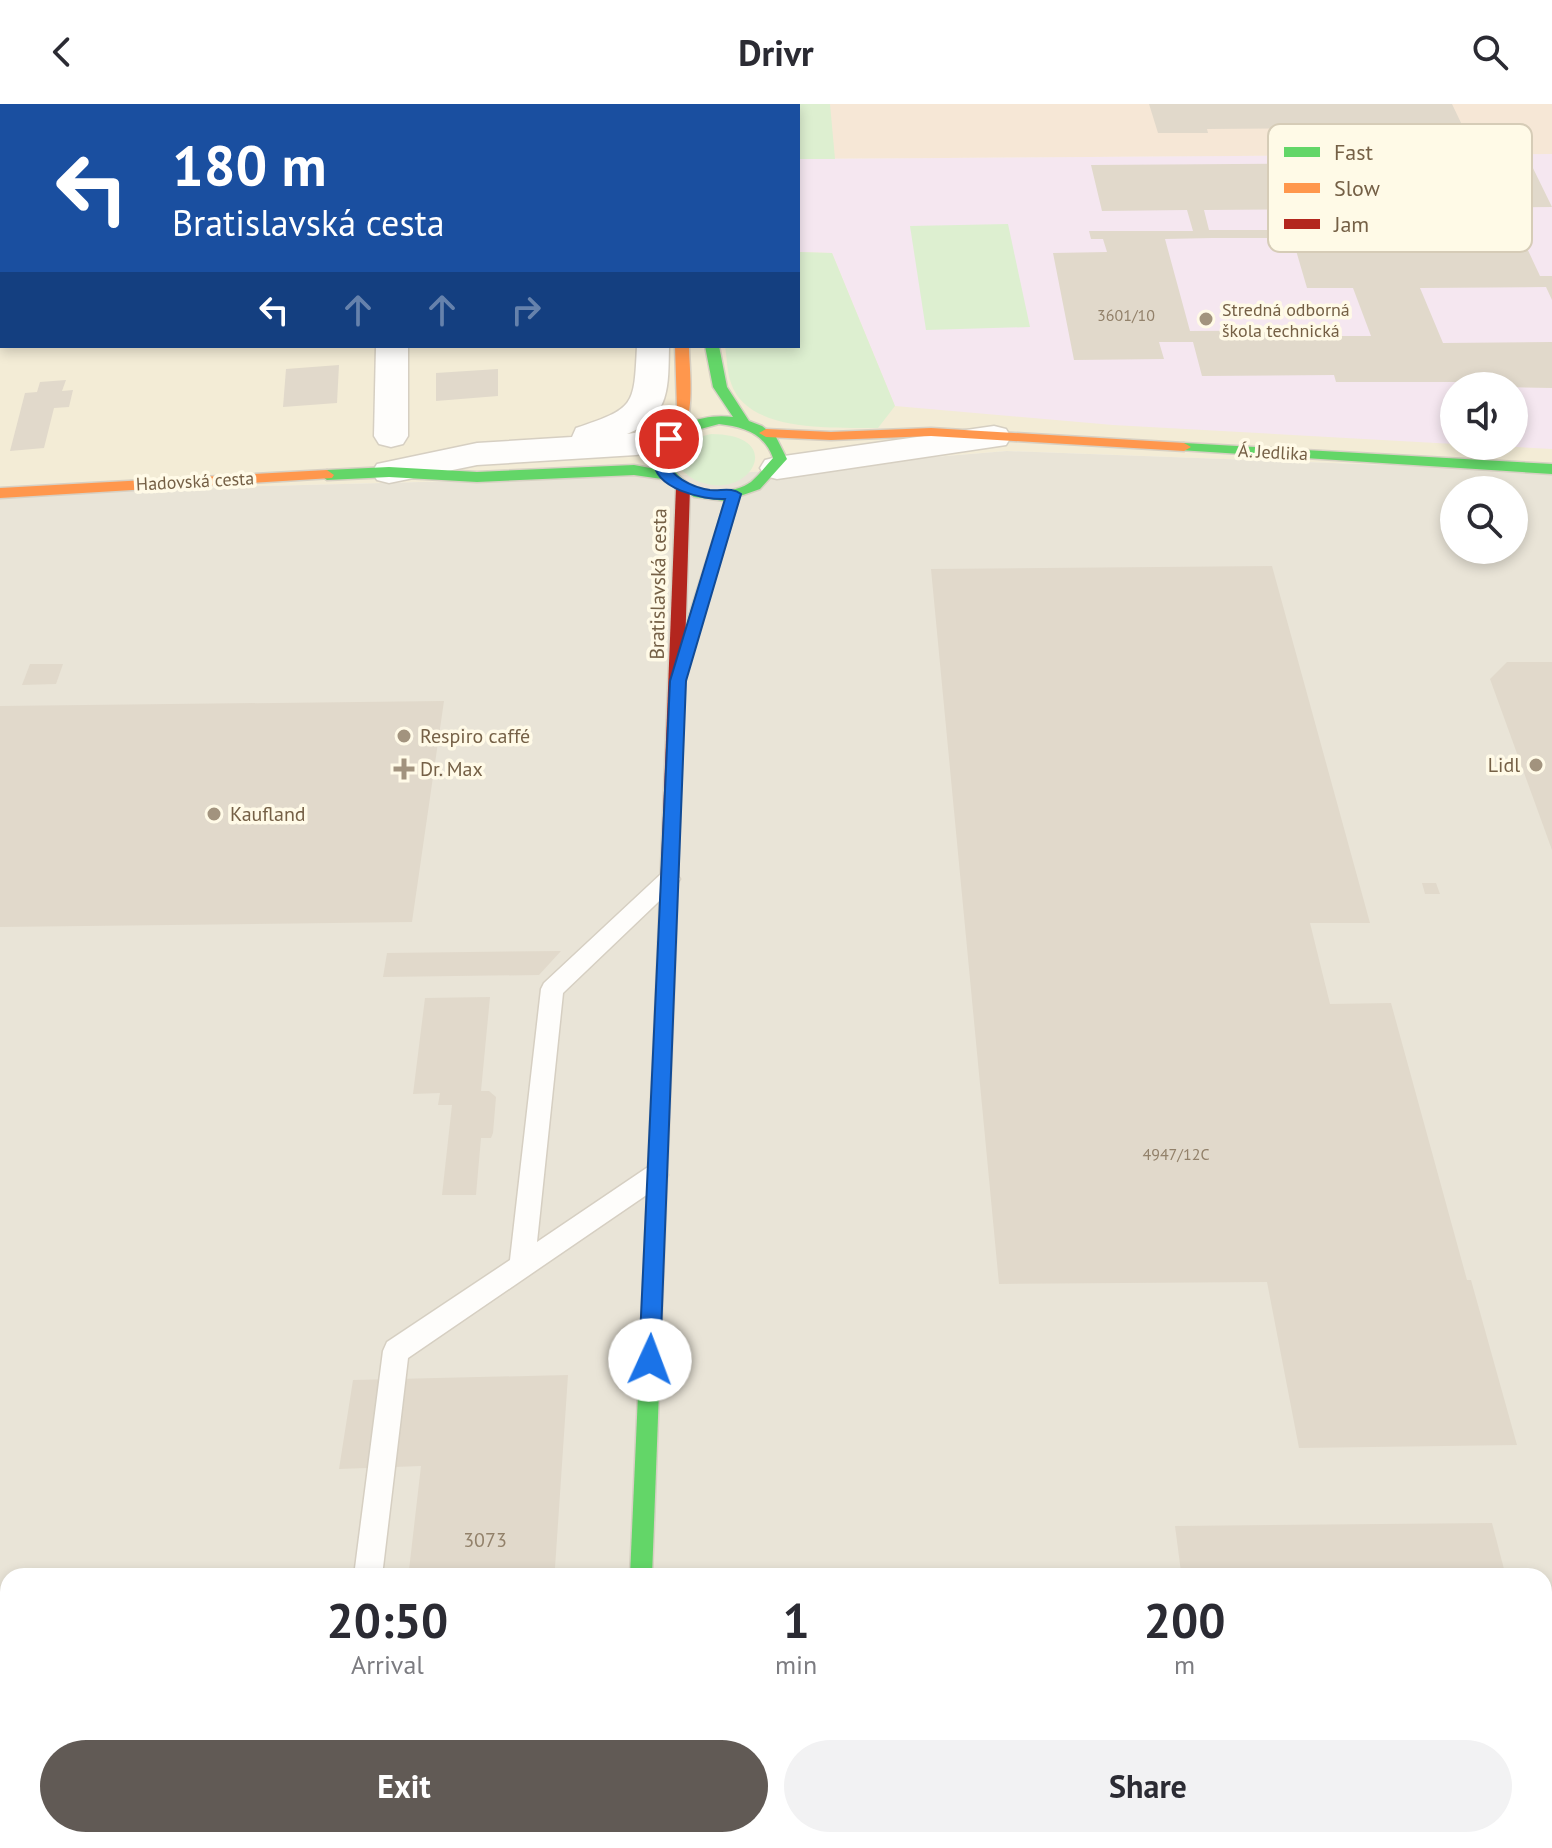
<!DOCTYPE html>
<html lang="en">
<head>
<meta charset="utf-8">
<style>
  :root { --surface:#fff; --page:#f2f2f3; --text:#2b2b33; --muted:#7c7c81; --accent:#615a55 }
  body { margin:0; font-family:"PT Sans",sans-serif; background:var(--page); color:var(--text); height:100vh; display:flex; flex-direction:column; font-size:30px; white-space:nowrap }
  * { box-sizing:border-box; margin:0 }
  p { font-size:26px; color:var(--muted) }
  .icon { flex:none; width:44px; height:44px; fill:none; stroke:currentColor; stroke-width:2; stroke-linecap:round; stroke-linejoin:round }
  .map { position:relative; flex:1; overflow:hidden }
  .details { position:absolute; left:0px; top:1464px; width:1552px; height:280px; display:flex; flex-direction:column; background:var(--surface); border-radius:24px 24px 0 0; box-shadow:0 4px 12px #0003 }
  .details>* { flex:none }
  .top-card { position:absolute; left:0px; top:0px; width:800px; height:244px; box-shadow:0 4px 12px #0003; background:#1a4fa0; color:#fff; overflow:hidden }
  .controls { position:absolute; left:1440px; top:268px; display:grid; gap:16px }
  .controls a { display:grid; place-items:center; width:88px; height:88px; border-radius:50%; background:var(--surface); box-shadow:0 4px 12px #0003; font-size:40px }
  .pin { position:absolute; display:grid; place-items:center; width:68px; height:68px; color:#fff; margin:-34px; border:4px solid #fff; border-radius:50%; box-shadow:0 2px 8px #0007 }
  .me { position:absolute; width:88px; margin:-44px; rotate:2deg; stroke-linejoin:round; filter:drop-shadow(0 0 6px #0008) }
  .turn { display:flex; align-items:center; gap:28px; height:168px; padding:0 40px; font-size:36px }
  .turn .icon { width:104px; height:104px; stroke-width:2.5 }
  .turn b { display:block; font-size:56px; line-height:68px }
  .lanes { display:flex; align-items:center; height:76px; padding:0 40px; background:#0003; justify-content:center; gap:40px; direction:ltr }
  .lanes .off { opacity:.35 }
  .eta { display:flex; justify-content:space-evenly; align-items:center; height:136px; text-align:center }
  .eta b { font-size:48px; font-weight:800; line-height:56px }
  .primary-button { display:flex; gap:16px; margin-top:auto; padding:16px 40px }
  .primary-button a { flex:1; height:92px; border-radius:48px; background:var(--accent); color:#fff; font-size:32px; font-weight:800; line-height:92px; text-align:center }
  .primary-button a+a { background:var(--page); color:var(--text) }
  header { display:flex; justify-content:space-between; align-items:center; height:104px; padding:0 40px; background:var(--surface); font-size:36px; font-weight:800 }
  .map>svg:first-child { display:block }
  .residential { fill:#f3ecd6; fill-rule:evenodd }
  .commercial { fill:#f6e7d6 }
  .industrial { fill:#e9e4d7; fill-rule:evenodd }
  .education { fill:#f5e7f0 }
  .green { fill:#ddefd0 }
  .building { fill:#e1d9cb; fill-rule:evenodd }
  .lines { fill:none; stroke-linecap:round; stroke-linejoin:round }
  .lane-casing { stroke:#d6cfc2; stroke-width:3 }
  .street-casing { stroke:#d6cfc2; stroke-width:3 }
  .fast-casing { stroke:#d7d0c3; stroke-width:3 }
  .slow-casing { stroke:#d7d0c3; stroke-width:3 }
  .jam-casing { stroke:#d7d0c3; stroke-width:3 }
  .lane { fill:#fefdfb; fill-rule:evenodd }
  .street { fill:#fefdfb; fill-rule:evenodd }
  .fast { fill:#63d668; fill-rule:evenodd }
  .slow { fill:#ff974d; fill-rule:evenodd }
  .jam { fill:#b3261e; fill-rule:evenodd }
  .route { fill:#1a73e8; stroke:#114b97; stroke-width:2 }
  .poi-dot { fill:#a2937e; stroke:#fffae7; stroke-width:3 }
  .labels { text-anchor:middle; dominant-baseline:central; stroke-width:7; stroke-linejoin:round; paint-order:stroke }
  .number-label { font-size:16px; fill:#92816a }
  .far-poi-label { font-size:18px; fill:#756046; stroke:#fffae7; text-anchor:start }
  .far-street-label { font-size:18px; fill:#756046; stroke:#fffae7 }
  .street-label { font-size:20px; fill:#756046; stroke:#fffae7 }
  .poi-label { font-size:20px; fill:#756046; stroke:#fffae7; text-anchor:start }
  .near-number-label { font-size:20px; fill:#92816a }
  .key { fill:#fffae7; stroke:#d6ccb7; stroke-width:2 }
  .key-label { font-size:22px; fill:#756046 }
</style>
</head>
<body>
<header><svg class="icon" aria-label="back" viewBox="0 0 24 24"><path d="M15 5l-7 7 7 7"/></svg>Drivr<svg class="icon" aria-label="search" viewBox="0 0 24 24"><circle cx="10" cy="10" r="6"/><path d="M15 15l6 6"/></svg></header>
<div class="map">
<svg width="1552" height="1744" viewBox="0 0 1552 1744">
  <rect width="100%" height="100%" fill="#f7f3e6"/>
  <!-- residential -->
  <path class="residential" d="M0,0H676L2,2V242H798V55L1552,50V367L1007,347L726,370L0,389ZM1454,282H1514V342H1454Z"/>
  <!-- commercial -->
  <polygon class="commercial" points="676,0 1552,0 1552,50 798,55 798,2"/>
  <!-- industrial -->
  <path class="industrial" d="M1007,347L1552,367V1744H0V389L726,370ZM1454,386H1514V446H1454ZM8,1472H1544V1736H8Z"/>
  <!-- education -->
  <polygon class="education" points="1552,50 1552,345 1497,342 1514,342 1514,282 1454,282 1454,340 1113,321 895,302 832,149 798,148 798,55"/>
  <!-- green -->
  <g class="green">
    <polygon points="744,0 830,0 835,55 798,55 798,2"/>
    <polygon points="1008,120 1030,223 926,226 910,122"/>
    <path d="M798,148L832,149L895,302L878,324C835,323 748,330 731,279C727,268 727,254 725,242H798Z"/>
    <path d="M711,330C788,330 751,397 700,378C693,376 685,369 679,364C679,341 689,335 711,330Z"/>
  </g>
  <!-- building -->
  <g class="building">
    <polygon points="1149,0 1452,0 1463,23 1207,25 1208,29 1158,29"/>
    <path d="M1530,58L1552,103L1204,106L1209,126H1338L1335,119H1394L1406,121L1412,134H1401L1404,143L1526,142L1540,172H1552V196L1546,183L1420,184L1443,239L1552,238V284L1457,282L1456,278H1336L1334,271L1202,272L1193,238H1159L1164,255L1074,256L1053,149L1107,148L1103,135H1091L1089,127H1193L1187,106L1102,107L1091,61ZM1212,134H1341L1345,143H1295L1307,184H1353L1371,232H1324L1322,226L1190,227L1165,135Z"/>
    <polygon points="339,261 337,299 283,303 286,265"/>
    <polygon points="498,265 498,292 436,297 436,269"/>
    <polygon points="66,276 62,287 73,286 69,303 54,304 44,344 10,347 25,289 37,288 40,278"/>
    <polygon points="1272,462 1370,819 1310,819 1330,900 1391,899 1467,1176 1471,1176 1517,1341 1299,1344 1267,1178 999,1180 931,465"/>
    <polygon points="1507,558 1552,558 1552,746 1490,575"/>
    <polygon points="30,560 63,560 56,580 22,581"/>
    <polygon points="444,597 412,818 0,823 0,602"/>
    <polygon points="1422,779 1436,779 1440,790 1425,790"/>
    <polygon points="561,847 539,871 383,873 387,849"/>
    <polygon points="490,893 481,987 489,987 496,993 493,1029 491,1034 481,1034 476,1091 442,1091 452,1001 438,1001 440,989 413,990 425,894"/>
    <polygon points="568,1271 555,1464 549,1472 450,1472 451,1465 409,1466 421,1362 339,1365 353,1276"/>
    <polygon points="1492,1419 1504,1465 1181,1468 1175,1422"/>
    <polygon points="1544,1615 1552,1641 1552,1683 1544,1683"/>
    <polygon points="859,1736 1030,1736 1030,1744 860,1744"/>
  </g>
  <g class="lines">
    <!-- lane casing -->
    <g class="lane-casing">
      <g id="lane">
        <polygon points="669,767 676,769 680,775 676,781 563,889 537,1138 648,1063 656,1060 664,1063 668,1071 664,1079 408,1254 382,1472 354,1472 383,1247 387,1238 510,1156 541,885 544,879 662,769"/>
        <polygon points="456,1736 491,1736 488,1744 453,1744"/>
      </g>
    </g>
    <!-- street casing -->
    <g class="street-casing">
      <g id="street">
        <rect x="141" y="0" width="28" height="2"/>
        <rect x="223" y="0" width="28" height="2"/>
        <rect x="472" y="0" width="28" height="2"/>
        <rect x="0" y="163" width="2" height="18"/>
        <polygon points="376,242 408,242 408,332 403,340 391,343 379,340 374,332"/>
        <path d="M637,242H669C668,283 671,312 627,330L669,324L681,327L686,335L681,343L636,351L477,361L389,379L377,376L372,368L377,360L477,339L572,333L576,324C635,304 634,303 637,242Z"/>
        <polygon points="994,322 1006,325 1011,333 1006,341 777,375 765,372 760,364 765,356 777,353"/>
      </g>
    </g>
    <!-- fast casing -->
    <g class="fast-casing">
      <g id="fast">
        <rect x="697" y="0" width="12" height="2"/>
        <path d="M705,242H719L727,283L749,317L762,322L776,333L787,355L760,385L740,392L700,522H690L687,518L725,397L694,393L669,376L634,371L477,378L389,373L327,376L320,371L327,366L389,363L477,368L634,361L661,366L657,361V342C675,320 705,309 733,313L713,283ZM719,320C744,323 764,329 773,354C766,362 759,371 751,378C729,394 685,389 672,362C670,357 671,349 671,343L686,329Z"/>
        <polygon points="1184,339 1552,360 1552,370 1179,346 1179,340"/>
        <polygon points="667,831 673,833 676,838 652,1472 630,1472 658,838 661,833"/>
      </g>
    </g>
    <!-- slow casing -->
    <g class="slow-casing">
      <g id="slow">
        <path d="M675,242H689C689,265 698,324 674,334L667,330L677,305Z"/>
        <polygon points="931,324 1184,339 1191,343 1184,347 931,332 831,336 766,333 759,329 766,325 831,328"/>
        <polygon points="327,366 334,371 332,374 0,394 0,384"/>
      </g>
    </g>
    <!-- jam casing -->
    <g class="jam-casing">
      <g id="jam">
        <polygon points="683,378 690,383 676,838 673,843 661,843 658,838 676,383"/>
        <rect x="619" y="1736" width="24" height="8"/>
      </g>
    </g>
    <!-- lane -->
    <use href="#lane" class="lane"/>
    <!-- street -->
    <use href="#street" class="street"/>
    <!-- fast -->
    <use href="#fast" class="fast"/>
    <!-- slow -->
    <use href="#slow" class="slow"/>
    <!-- jam -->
    <use href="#jam" class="jam"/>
  </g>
  <!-- route -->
  <path class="route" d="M669,331L676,335C674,340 669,347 668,353C665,372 695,384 710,386C722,387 732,383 741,390L686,577L660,1256L657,1263L650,1266L642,1263L639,1256L670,577L725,395C704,396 652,385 654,355C654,348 660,338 664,332Z"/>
  <!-- markers -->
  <g class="poi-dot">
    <circle cx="1206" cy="215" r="8"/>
    <circle cx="404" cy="632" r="8"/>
    <circle cx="1536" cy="661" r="8"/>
    <path d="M400 653h8v8h8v8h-8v8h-8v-8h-8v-8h8z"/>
    <circle cx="214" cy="710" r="8"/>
  </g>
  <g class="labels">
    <!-- number labels -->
    <g class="number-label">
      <text x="1126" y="211">3601/10</text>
      <text x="1176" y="1050">4947/12C</text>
    </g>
    <!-- far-poi labels -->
    <g class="far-poi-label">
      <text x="1222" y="205">Stredná odborná<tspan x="1222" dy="21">škola technická</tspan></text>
    </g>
    <!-- far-street labels -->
    <g class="far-street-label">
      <text transform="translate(1273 348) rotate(3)">Á. Jedlika</text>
      <text transform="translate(195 377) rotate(-3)">Hadovská cesta</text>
    </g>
    <!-- street labels -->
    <g class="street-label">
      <text transform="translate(658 480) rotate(-89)">Bratislavská cesta</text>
    </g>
    <!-- poi labels -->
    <g class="poi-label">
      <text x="420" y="632">Respiro caffé</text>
      <text x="1520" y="661" text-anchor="end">Lidl</text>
      <text x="420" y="665">Dr. Max</text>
      <text x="230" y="710">Kaufland</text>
    </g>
    <!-- near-number labels -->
    <g class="near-number-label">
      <text x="485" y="1436">3073</text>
    </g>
  </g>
  <!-- legend -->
  <rect x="1268" y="20" width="264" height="128" rx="12" class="key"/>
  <rect x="1284" y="43" width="36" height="10" fill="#63d668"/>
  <rect x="1284" y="79" width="36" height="10" fill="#ff974d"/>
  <rect x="1284" y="115" width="36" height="10" fill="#b3261e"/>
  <g class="key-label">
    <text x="1334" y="56">Fast</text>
    <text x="1334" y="92">Slow</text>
    <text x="1334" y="128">Jam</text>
  </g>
</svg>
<div class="controls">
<a><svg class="icon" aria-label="sound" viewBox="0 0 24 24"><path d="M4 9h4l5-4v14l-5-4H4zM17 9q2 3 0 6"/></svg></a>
<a><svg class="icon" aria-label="search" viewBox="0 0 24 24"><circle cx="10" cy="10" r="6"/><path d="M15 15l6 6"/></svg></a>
</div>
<div class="pin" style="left:669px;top:335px;background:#d93025"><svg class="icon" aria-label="arrive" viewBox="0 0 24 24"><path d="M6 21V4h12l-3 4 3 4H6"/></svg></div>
<svg class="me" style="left:650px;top:1256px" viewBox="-20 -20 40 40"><circle r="19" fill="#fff"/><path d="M0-13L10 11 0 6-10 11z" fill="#1a73e8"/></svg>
<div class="top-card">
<div class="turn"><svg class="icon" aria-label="left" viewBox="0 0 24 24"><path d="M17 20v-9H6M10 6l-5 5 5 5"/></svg><div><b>180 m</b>Bratislavská cesta</div></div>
<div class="lanes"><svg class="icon" aria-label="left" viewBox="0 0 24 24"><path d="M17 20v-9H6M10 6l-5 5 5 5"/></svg><svg class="icon off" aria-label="ahead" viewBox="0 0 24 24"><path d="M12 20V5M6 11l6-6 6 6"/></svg><svg class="icon off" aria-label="ahead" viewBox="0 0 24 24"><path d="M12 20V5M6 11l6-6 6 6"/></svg><svg class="icon off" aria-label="right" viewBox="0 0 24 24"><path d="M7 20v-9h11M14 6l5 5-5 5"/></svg></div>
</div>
<section class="details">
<div class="eta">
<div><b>20:50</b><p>Arrival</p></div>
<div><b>1</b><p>min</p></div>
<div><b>200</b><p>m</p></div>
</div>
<div class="primary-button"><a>Exit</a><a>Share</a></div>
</section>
</div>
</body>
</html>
